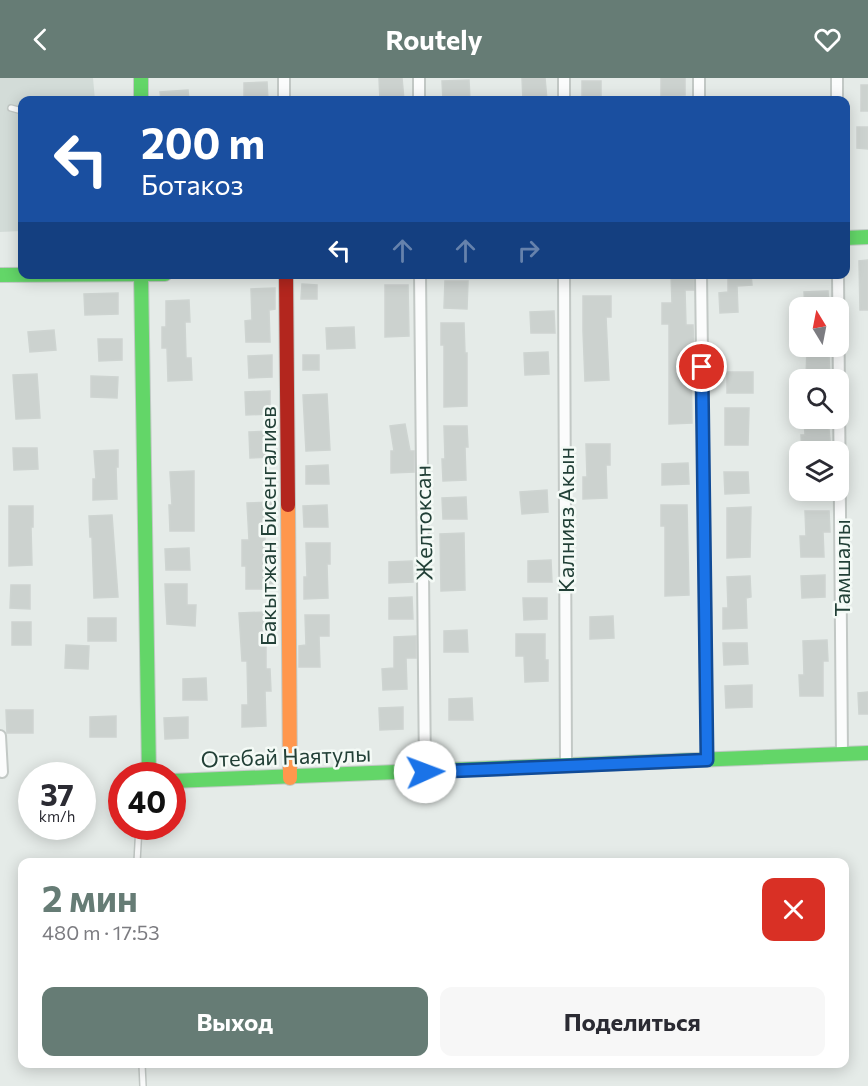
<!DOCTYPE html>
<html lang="ru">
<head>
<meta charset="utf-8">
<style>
  :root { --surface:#fff; --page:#f7f7f7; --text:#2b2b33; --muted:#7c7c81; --accent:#667c75 }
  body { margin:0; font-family:Commissioner,sans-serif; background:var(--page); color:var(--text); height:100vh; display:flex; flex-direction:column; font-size:22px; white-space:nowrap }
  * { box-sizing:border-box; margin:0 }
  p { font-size:20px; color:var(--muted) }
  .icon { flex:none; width:33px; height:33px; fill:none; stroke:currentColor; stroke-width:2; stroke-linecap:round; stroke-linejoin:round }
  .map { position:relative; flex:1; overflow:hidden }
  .sheet { position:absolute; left:18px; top:780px; width:831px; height:210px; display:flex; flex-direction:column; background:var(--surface); border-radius:12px; box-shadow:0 3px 15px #0003 }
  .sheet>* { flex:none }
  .guide { position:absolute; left:18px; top:18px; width:832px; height:183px; border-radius:12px; box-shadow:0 3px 15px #0003; background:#1a4fa0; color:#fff; overflow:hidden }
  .needle { width:39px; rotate:350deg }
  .buttons { position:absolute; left:789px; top:219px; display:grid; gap:12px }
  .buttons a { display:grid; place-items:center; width:60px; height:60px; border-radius:12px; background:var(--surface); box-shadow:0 3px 15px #0003; font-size:30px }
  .speed { position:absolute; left:18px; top:684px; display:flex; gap:12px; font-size:30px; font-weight:700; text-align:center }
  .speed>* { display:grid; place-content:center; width:78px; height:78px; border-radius:50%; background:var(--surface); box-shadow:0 3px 15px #0003; line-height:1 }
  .speed small { font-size:15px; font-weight:400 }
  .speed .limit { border:9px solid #d22; background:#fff; color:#111 }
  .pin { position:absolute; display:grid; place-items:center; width:51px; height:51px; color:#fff; margin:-26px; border:3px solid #fff; border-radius:50%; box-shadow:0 2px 6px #0007 }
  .me { position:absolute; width:66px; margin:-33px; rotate:88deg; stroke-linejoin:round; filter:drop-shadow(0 0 4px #0008) }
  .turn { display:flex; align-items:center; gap:21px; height:126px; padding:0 24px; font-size:27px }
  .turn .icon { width:78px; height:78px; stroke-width:2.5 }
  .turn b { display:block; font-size:42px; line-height:51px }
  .lanes { display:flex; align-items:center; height:57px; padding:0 24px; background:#0003; justify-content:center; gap:30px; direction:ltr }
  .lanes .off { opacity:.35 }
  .round { display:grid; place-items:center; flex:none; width:63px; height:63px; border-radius:12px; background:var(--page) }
  .summary { display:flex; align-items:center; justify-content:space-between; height:102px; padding:0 24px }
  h1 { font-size:36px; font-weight:700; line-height:45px; color:var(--accent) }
  .primary-button { display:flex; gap:12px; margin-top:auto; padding:12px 24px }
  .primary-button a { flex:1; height:69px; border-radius:12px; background:var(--accent); color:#fff; font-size:24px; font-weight:700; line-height:69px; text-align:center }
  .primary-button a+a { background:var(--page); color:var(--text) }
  header { display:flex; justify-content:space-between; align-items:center; height:78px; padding:0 24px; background:var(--accent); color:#fff; font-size:27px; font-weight:700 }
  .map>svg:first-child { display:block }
  .built { fill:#d3dcd8 }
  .building { fill:#ccd2cf; stroke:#ced4d1; stroke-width:1.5 }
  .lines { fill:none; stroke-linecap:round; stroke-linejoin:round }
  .lane-casing { stroke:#c2c8c5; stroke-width:8 }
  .street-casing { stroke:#c2c8c5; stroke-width:14 }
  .fast-casing { stroke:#c1c9c5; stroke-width:16 }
  .slow-casing { stroke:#c1c9c5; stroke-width:16 }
  .jam-casing { stroke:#c1c9c5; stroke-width:16 }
  .lane { stroke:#fbfcfc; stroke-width:5 }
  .street { stroke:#fbfcfc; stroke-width:10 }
  .fast { stroke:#63d668; stroke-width:14 }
  .slow { stroke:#ff974d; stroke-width:14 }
  .jam { stroke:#b3261e; stroke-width:14 }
  .route-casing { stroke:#114b97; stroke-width:15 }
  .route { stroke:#1a73e8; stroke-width:10 }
  .labels { text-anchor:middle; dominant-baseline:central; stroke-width:5; stroke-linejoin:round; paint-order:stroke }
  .street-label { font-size:22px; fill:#224037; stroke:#f4faf6 }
</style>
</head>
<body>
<header><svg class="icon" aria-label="back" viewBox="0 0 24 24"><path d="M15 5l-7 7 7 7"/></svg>Routely<svg class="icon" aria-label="heart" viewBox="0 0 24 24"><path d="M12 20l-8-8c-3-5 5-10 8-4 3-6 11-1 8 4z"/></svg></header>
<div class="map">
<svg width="868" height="1008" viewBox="0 0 868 1008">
  <rect width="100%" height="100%" fill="#e5ebe8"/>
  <!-- built -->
  <polygon class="built" points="0,0 93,0 95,22 22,22 22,153 0,154"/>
  <!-- building -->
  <g class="building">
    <polygon points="379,0 402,0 404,22 380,22"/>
    <polygon points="522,0 545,0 547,22 523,22"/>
    <polygon points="661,0 685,0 685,17 661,18"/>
    <polygon points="469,2 470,22 443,22 442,3"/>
    <rect x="582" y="3" width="19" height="19"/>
    <polygon points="267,4 268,22 244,22 244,5"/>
    <rect x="861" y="7" width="7" height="26"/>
    <polygon points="188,12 189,22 161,22 160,14"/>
    <polygon points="857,49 868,49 868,71 857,70"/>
    <polygon points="868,182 868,232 860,232 859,183"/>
    <polygon points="671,196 694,196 694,212 685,212 686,247 693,247 694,275 691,276 692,345 669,346 669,246 662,246 662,225 672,225"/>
    <polygon points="728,196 751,196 752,207 737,208 738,234 720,235 719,215 728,214"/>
    <polygon points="445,203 468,203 467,231 444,230"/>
    <polygon points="302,206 317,207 317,221 301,221"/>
    <polygon points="385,207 408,207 409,258 385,259"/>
    <polygon points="275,210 275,231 269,232 270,264 246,264 245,243 252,242 251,211"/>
    <polygon points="828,213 829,230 805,230 804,214"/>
    <polygon points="118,215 118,236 85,237 84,216"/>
    <polygon points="583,218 611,218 611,239 606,239 609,302 585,303 583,253"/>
    <polygon points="189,222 190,244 185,244 186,280 191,280 192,302 168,303 167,270 162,270 162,249 166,249 166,223"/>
    <polygon points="554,233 555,255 531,255 530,234"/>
    <polygon points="441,245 464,245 465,275 467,275 467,328 444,329 444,267 441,267"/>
    <polygon points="354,249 355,270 327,271 326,250"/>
    <polygon points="54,252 56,272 30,274 28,254"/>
    <polygon points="98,261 122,261 122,282 99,283"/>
    <polygon points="807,268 831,268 831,277 829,277 830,302 806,302"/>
    <polygon points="548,274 549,296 525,297 524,275"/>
    <polygon points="272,277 272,299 249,300 248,278"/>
    <rect x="303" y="277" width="16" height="15"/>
    <rect x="727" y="294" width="26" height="21"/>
    <polygon points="37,296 40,340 16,341 13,297"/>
    <polygon points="91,298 118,299 117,320 91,319"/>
    <polygon points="270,313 270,336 246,337 245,314"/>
    <polygon points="327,316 330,372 306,373 303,317"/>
    <polygon points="725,330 749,330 748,367 725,367"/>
    <polygon points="804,340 828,340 831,374 802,374 801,357 805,357"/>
    <polygon points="405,346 410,373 414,373 414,394 391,395 391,373 394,373 390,348"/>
    <polygon points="444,348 467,348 468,369 465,369 466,402 443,403 442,381 445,381"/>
    <polygon points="272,353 273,379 250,380 249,354"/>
    <polygon points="586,366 610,366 610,387 606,387 607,420 583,421 583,399 587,399"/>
    <polygon points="13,370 37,370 38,391 14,392"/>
    <polygon points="118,372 118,389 116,389 117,421 93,422 93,401 96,401 94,373"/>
    <polygon points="688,385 689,406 662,407 662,386"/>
    <polygon points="328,387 329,406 306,406 306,388"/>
    <polygon points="194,393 194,453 170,453 169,427 172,427 170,394"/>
    <polygon points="724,394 748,394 749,415 725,416"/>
    <polygon points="547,412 548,434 522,436 520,414"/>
    <polygon points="466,419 467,441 443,441 442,420"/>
    <polygon points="272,424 274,450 265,450 265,491 274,491 274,511 246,511 246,488 242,488 242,462 249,462 247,425"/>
    <polygon points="327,427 328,449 304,449 303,428"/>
    <polygon points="661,427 687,427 689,517 665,518 665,448 661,448"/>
    <polygon points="9,428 33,428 33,449 31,449 32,487 9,488"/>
    <polygon points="751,429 750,479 727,480 727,430"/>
    <polygon points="805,433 829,433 830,454 823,454 824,479 801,479 800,458 806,458"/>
    <polygon points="112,437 118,519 94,520 92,459 90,459 89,438"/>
    <polygon points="464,455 465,512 441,513 440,456"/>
    <polygon points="306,465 330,465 330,486 327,486 328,520 304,521 304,499 307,499"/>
    <polygon points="189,470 190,492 166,492 165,471"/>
    <polygon points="551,482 552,504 528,504 528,483"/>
    <polygon points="412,483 413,504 389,505 389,484"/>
    <polygon points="825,497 825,519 802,520 801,498"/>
    <polygon points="750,498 751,519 746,520 747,550 723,551 723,530 728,530 727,499"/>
    <polygon points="165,506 187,506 187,527 196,527 195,548 167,546"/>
    <polygon points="11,507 30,507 30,531 10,530"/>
    <polygon points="412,519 413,541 389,541 389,520"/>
    <polygon points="523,520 547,520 547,541 524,542"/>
    <polygon points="266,534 266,591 270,591 271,613 265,613 266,648 242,649 242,627 248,627 247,583 242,583 239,535"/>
    <polygon points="305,537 329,537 329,558 319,558 320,589 299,589 299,568 306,567"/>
    <polygon points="613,538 614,560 590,561 590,539"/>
    <rect x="88" y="540" width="28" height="23"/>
    <rect x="12" y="544" width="19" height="23"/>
    <polygon points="467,552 468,574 444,574 444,553"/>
    <polygon points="516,556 545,556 545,582 548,582 548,603 525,604 524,578 516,578"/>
    <polygon points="416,558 416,580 406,580 407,611 383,612 382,591 394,590 394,559"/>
    <polygon points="827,562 828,583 823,583 823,618 800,618 799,597 804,597 803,563"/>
    <polygon points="723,565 747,565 748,586 724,587"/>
    <polygon points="66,567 89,568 88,591 65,590"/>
    <polygon points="206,600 207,622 183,622 183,601"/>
    <polygon points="752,607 752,629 726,630 725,608"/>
    <polygon points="868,614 868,636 859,636 858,615"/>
    <polygon points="472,620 473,642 449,642 449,621"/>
    <polygon points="403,629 403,651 380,652 379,630"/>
    <polygon points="6,632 33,632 33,655 7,655"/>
    <polygon points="116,638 116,659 90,659 90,639"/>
    <polygon points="188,639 188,660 165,661 164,640"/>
  </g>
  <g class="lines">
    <!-- lane casing -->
    <g class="lane-casing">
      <g id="lane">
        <polyline points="11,30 22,33"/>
        <polyline points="137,784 139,748"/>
        <polyline points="142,986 143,1008"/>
      </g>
    </g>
    <!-- street casing -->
    <g class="street-casing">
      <g id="street">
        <polyline points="284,0 284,22"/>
        <polyline points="419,0 419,22"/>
        <polyline points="564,0 564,22"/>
        <polyline points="699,0 699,22"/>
        <polyline points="837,0 837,22"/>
        <polyline points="420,196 425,694"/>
        <polyline points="564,196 566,688"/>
        <polyline points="701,196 707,682"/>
        <polyline points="838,196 842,676"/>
        <polyline points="0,658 2,694"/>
      </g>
    </g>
    <!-- fast casing -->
    <g class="fast-casing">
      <g id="fast">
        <polyline points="141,0 141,22"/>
        <polyline points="846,160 868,159"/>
        <polyline points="141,196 149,698"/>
        <polyline points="0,197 165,196"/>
        <polyline points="172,703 868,675"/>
      </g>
    </g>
    <!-- slow casing -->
    <g class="slow-casing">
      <polyline id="slow" points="288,427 290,700"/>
    </g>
    <!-- jam casing -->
    <g class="jam-casing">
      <polyline id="jam" points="286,196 288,427"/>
    </g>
    <!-- lane -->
    <use href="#lane" class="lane"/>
    <!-- street -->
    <use href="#street" class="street"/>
    <!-- fast -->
    <use href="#fast" class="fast"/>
    <!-- slow -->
    <use href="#slow" class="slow"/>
    <!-- jam -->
    <use href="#jam" class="jam"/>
  </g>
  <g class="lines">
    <!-- route casing -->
    <g class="route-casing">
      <polyline id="route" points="425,694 707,682 702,289"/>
    </g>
    <!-- route -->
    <use href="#route" class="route"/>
  </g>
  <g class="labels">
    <!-- street labels -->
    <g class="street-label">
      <text transform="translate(565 442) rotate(-90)">Калнияз Акын</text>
      <text transform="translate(423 445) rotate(-91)">Желтоксан</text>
      <text transform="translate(267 448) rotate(-90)">Бакытжан Бисенгалиев</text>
      <text transform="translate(841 490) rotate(-90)">Тамшалы</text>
      <text transform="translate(286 678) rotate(-2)">Отебай Наятулы</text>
    </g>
  </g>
</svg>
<div class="buttons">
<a><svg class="needle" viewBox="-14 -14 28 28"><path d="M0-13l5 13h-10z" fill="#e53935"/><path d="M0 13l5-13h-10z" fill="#7c7c81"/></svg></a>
<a><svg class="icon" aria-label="search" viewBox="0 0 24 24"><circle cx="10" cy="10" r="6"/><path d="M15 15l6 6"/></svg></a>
<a><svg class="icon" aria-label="layers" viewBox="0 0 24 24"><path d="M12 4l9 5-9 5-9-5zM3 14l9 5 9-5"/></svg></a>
</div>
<div class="speed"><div>37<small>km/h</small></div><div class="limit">40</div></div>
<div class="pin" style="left:702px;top:289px;background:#d93025"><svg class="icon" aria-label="arrive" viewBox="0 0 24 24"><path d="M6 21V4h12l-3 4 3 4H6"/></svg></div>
<svg class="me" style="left:425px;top:694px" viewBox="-20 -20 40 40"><circle r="19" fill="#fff"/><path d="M0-13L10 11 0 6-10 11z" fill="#1a73e8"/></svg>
<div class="guide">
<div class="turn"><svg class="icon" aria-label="left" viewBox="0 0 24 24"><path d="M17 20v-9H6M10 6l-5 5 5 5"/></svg><div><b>200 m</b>Ботакоз</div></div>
<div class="lanes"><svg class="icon" aria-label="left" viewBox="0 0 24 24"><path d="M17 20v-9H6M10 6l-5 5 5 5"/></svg><svg class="icon off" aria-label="ahead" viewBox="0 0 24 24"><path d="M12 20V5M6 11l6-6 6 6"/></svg><svg class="icon off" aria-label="ahead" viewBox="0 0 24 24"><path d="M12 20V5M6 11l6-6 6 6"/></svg><svg class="icon off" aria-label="right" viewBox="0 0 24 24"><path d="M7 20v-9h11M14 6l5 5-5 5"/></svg></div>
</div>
<section class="sheet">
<div class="summary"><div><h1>2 мин</h1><p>480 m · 17:53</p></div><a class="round" style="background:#d93025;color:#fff"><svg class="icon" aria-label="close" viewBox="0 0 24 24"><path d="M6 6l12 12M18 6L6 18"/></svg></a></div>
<div class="primary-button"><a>Выход</a><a>Поделиться</a></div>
</section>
</div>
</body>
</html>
